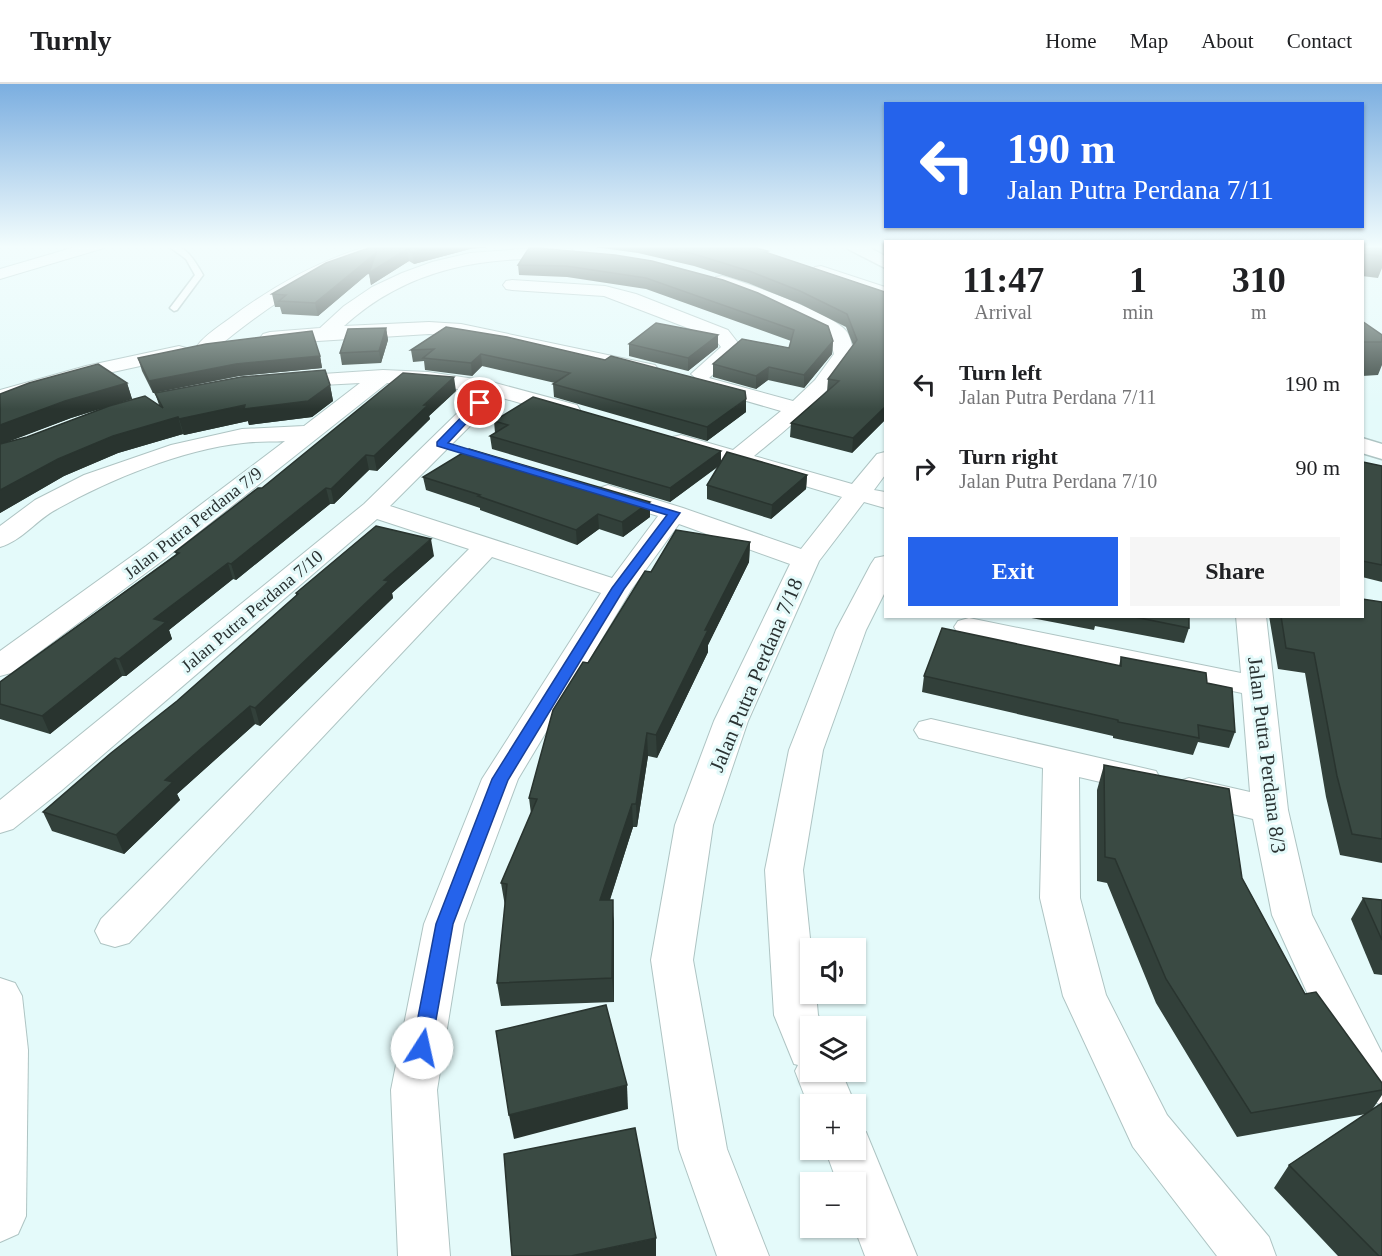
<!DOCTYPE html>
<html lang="en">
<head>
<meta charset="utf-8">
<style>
  :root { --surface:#fff; --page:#f6f6f6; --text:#202124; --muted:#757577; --line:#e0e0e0; --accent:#2563eb }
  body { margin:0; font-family:"Times New Roman",serif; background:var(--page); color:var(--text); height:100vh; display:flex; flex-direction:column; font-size:22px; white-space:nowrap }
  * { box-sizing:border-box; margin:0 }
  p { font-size:20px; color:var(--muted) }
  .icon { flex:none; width:33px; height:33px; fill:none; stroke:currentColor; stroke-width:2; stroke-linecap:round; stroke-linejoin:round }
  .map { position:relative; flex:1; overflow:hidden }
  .details { position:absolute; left:884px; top:156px; width:480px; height:378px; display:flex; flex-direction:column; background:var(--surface); border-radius:0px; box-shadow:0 2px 4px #0004 }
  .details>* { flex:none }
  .hud { position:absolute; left:884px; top:18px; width:480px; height:126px; border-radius:0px; box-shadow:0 2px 4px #0004; background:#2563eb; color:#fff; overflow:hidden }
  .fabs { position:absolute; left:800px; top:854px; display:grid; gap:12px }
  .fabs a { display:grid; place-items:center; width:66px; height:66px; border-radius:0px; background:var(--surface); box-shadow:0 2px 4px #0004; font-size:30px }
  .pin { position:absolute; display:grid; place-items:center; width:51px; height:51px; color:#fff; margin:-26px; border:3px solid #fff; border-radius:50%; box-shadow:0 2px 6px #0007 }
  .me { position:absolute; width:66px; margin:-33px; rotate:10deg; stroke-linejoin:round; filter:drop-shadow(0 0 4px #0008) }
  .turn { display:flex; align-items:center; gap:21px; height:126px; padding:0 24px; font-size:27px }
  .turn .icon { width:78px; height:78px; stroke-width:2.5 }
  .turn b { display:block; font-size:42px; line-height:51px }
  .eta { display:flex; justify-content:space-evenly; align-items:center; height:102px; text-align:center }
  .eta b { font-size:36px; font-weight:800; line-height:42px }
  .action { display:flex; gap:12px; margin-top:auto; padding:12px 24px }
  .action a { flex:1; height:69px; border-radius:0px; background:var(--accent); color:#fff; font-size:24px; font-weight:800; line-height:69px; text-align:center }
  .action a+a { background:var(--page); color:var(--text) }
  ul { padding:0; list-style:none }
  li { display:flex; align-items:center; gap:18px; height:84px; padding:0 24px }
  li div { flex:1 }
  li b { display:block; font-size:22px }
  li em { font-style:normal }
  header { display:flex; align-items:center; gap:36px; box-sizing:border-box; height:84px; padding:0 30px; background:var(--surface); border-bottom:2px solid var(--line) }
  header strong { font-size:28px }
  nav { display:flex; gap:33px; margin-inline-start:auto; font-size:21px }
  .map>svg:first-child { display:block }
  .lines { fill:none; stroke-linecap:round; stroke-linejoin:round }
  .service-casing { stroke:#aec4c3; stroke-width:3 }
  .minor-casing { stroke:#aec4c3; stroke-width:2 }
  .tertiary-casing { stroke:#aec4c3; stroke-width:3 }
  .service { fill:#fff; fill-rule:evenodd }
  .minor { fill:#fff; fill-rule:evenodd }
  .tertiary { fill:#fff; fill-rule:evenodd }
  .wall { fill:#32403a }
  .shaded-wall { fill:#29342f }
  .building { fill:#3a4a43; stroke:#29342f; stroke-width:1.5 }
  .route { fill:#2563eb; stroke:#184099; stroke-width:1.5 }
  .labels { text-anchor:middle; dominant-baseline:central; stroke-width:6; stroke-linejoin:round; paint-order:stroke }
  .street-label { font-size:18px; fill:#2a3232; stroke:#e4fafa }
  .near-street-label { font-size:21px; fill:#2a3232; stroke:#e4fafa }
</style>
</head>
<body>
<header>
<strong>Turnly</strong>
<nav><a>Home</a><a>Map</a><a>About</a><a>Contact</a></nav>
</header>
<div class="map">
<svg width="1382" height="1172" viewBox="0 0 1382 1172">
  <rect width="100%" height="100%" fill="#e4fafa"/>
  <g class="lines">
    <!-- service casing -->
    <g class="service-casing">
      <path id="service" d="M167,161C185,159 195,177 203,191L177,226L174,227L170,224L195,191L186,175Z"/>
    </g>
    <!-- minor casing -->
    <g class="minor-casing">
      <g id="minor">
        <polygon points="82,161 106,161 104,164 0,195 0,185"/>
        <path d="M372,161H396L394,164C322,185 271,219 214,266H200L197,262C205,251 218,243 229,235C273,202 319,176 372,161Z"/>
        <path d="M536,164L570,165L578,170L570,175C484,172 409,183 344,242L429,238L461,240L655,281L658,285L655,289L648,291L461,252L429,250L270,260L263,258L260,254L263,250L270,248L320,244L344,222L372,203L402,189L432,178L470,169Z"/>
        <polygon points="821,182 885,203 885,214 815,191 812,187 815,183"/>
        <path d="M722,192C745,198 835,230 847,248C851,254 852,263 854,270C828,312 792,341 754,372L852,400L877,370L885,368V391L874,406L885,408V424L864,418L819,477L748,637L713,741L693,876L727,1065L769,1172H717L679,1065L651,876L675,741L714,637L790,480L679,440L631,506L518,695L464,840L437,1006L450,1172H398L391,1006L424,840L482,695L601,509L492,473L129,859L115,863L101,859L95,847L101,835L469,465L377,435L62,706L13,745L0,749V716L364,420L479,308L428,301L387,299L166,474L11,589L0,592V567L146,462L285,357C271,358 257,357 243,359C181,366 111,395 57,425C37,435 22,457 0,463V442L35,416L84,391L171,361L242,345L304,342L360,299L284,303L277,301L273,297L277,293L383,286L428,288L488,297L577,321L580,326L577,331L569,333L499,313L390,422L612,494L658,432L599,414L595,409L599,404L608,401L683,424L801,465L842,413L673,363L669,358L673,353L681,351L733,366L781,327L698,303L694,299L697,295L691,290L721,263L714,254L604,212L512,206L506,205L503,201L506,197L512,196L605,202L636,210L728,246L742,264L709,294L793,317L815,296L834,270L829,252L775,223L716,201L713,197L716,193Z"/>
        <polygon points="179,262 186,264 189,268 186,272 90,293 0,319 0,306 86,282"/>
        <polygon points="885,472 885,508 866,546 823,666 803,786 811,864 810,909 816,909 818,931 823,942 810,942 810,987 841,987 855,1020 810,1020 810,1026 795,987 798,981 794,980 774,931 765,786 789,666 836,546 871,480 875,474"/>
        <polygon points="1236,532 1266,532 1288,726 1312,831 1382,969 1382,1021 1366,1015 1346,995 1272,831 1253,735 1176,716 1171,707 1176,698 1189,694 1250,708 1242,609 969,552 958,549 954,543 958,537 969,534 1241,589"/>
        <polygon points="931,635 1156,687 1161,696 1156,705 1143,708 1079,693 1080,814 1106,911 1167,1031 1269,1153 1276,1172 1217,1172 1133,1063 1063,912 1040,814 1043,684 919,654 914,646 919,638"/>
        <polygon points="0,894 15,899 22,912 28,966 26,1132 18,1150 0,1158"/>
        <polygon points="855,1044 866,1048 917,1172 865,1172 854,1143 855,1098 837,1098 825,1065 855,1065"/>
      </g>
    </g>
    <!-- tertiary casing -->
    <g class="tertiary-casing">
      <g id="tertiary">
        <polygon points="846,161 865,161 885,172 885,184 848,165"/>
        <polygon points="1362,354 1382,360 1382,375 1362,369"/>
      </g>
    </g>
    <!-- service -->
    <use href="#service" class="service"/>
    <!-- minor -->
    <use href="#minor" class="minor"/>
    <!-- tertiary -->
    <use href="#tertiary" class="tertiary"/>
  </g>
  <!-- wall -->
  <g class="wall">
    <polygon points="377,161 470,165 414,180 409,177 371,201 369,189 318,232 282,230 280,223 275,223 272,210"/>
    <polygon points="563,161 745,161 885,208 885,336 852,369 790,353 791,339 827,308 828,295 853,261 846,243 800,220 748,199 694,182 638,169 580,161"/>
    <polygon points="1362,161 1382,166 1382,184 1378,194 1362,192"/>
    <polygon points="615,171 833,257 832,270 804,304 768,296 756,305 713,293 713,280 789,264 791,257 646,205 567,193 519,191 518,181"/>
    <polygon points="1362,237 1382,251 1382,281 1378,291 1362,292"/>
    <polygon points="446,243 746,328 707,357 554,313 553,300 555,299 482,282 472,292 425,286 424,277 413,278 411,266"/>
    <polygon points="386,244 388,256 381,279 342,281 340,269"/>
    <polygon points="718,251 718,263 688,287 629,272 629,260"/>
    <polygon points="320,272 322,284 239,292 158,308 330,301 333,317 312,333 249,341 248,337 184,351 183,350 118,369 64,392 0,429 0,310 127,299 132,315 71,334 1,360 159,321 155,309 153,309 142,287 138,274"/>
    <polygon points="456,307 429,332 430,335 377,387 369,386 334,420 330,420 236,496 233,495 169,546 172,555 126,592 122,592 50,650 0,635 0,598 176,470 175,468 262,404"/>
    <polygon points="494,337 721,367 721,378 807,391 806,405 771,435 707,415 707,401 719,382 670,418 492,365 490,352 495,349"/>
    <polygon points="1363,378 1382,382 1382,498 1362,493 1362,380"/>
    <polygon points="423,393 650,418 650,433 623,453 599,445 577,461 480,426 480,424 426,406"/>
    <polygon points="750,458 749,478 708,561 708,568 657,674 648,672 637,743 633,743 610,816 614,839 614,918 501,922 497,899 505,822 501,799 531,730 529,714 588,579 651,488"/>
    <polygon points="434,472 392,509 393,514 260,642 255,640 177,710 180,716 124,770 52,747 43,728 177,617 296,512 296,509"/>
    <polygon points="1382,518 1382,779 1340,771 1326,713 1305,589 1278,585 1269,532 1362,532"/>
    <polygon points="1021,532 1189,532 1189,544 1184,559 1095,542 1094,546"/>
    <polygon points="1121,573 1235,648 1229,664 1198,658 1193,671 1113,654 1113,652 922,608 924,592 1119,582"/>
    <polygon points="1104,681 1242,794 1305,910 1382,999 1382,1011 1372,1026 1382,1172 1338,1172 1274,1104 1289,1081 1366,1030 1237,1053 1156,919 1107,799 1097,797 1097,706"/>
    <polygon points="1363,814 1382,816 1382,891 1374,890 1351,835"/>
  </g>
  <!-- shaded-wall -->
  <g class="shaded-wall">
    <polygon points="440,161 510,161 470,165 414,180 412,168"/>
    <polygon points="407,165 409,177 371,201 369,189"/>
    <polygon points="376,169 378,181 318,232 315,219"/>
    <polygon points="386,244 388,256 381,279 379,267"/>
    <polygon points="718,251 718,263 688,287 688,274"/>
    <polygon points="833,257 832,270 804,304 804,291"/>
    <polygon points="481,270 482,282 472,292 471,279"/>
    <polygon points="320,272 322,284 239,292 153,309 149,297 236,280"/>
    <polygon points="769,283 768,296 756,305 756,292"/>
    <polygon points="454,293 456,307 429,332 430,335 377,387 374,372 424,321"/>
    <polygon points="127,299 132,315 71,334 0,361 0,341 65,317"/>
    <polygon points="330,301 333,317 312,333 249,341 248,337 184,351 179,335"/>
    <polygon points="746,315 746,328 707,357 707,343"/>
    <polygon points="885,323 885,336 852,369 853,354"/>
    <polygon points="178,333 183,350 118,369 64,392 0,429 0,406 58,375 113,352"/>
    <polygon points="721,367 721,380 670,418 670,404"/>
    <polygon points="366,371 369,386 334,420 331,405"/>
    <polygon points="807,391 806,405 771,435 772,421"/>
    <polygon points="326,404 330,420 236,496 231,480"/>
    <polygon points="650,418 650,433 623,453 622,438"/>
    <polygon points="598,430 599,445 577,461 576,446"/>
    <polygon points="431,455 434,472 392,509 393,514 260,642 255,624 384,496"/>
    <polygon points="750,458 749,478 708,561 708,568 657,674 656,651 705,546"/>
    <polygon points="228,479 233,495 169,546 172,555 126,592 119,575 154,535"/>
    <polygon points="115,574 122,592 50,650 42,632"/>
    <polygon points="250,622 255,640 177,710 180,716 124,770 116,751 165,696"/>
    <polygon points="647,649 648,672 637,743 636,720"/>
    <polygon points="632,720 633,743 602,840 600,816"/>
    <polygon points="613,816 614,839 614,918 612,894"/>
    <polygon points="627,1001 628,1025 514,1055 509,1031"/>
    <polygon points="656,1154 656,1172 571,1172"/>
  </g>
  <!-- building -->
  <g class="building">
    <polygon points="377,161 440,161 412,168 407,165 369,189 376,169 315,219 279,217 286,211 272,210 326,179"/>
    <polygon points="653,161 745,161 768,167 765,168 885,208 885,323 853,354 791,339 839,297 828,295 857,256 847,230 800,207 749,187 694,170"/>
    <polygon points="1362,161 1379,161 1382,166 1382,172 1362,170"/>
    <polygon points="529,164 537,164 615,171 652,177 723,196 758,209 828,242 833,257 804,291 769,283 756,292 713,280 742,255 789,264 794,246 646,194 566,182 518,181"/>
    <polygon points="1362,237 1382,251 1382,258 1362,258"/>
    <polygon points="656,239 718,251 688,274 629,260"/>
    <polygon points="446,243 507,253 605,276 611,272 745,307 746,315 707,343 553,300 570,289 481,270 471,279 423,274 434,265 411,266"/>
    <polygon points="386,244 379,267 340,269 348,245"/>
    <polygon points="312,247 320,272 236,280 149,297 138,274 206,260"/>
    <polygon points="98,280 127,299 65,317 0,341 0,310 29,299"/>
    <polygon points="325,286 330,301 308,317 244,325 245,321 179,335 178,333 113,352 58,375 0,406 0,360 27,353 109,322 145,312 163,324 155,309 241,293"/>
    <polygon points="403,289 454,293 424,321 428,321 374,372 366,371 331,405 326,404 231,480 228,479 154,535 166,538 119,575 115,574 42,632 0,620 0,598 179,469 175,468 258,404 262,404"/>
    <polygon points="533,313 721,367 670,404 490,352 508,341 494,337"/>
    <polygon points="469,365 650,418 622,438 598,430 576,446 478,412 480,411 423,393"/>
    <polygon points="727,368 807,391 772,421 707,401"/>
    <polygon points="1363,378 1382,382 1382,481 1362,477 1362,385"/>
    <polygon points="376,442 431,455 384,496 389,497 255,624 250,622 165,696 173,698 116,751 43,728 111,669 177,617 298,510 296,509"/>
    <polygon points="676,446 750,458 705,546 708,546 656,651 647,649 636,720 632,720 600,816 613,816 612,894 497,899 507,800 501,799 537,715 529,714 553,626 583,578 588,579 645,487 651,488"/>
    <polygon points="1362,515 1382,518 1382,755 1352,750 1337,692 1314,569 1286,564 1281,532 1362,532"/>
    <polygon points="1130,532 1189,532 1189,544"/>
    <polygon points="942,544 1121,582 1121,573 1206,589 1207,599 1232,604 1235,648 1198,641 1199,654 1118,638 1118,636 924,592"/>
    <polygon points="1104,681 1229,705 1242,794 1305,910 1316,908 1382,999 1382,1006 1251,1029 1166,895 1115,775 1105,773"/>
    <polygon points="1363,814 1382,816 1382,856"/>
    <polygon points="606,921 627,1001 509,1031 496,947"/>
    <polygon points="1382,1019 1382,1172 1379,1172 1289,1081"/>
    <polygon points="635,1044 656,1154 571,1172 512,1172 504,1070"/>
  </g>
  <!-- sky -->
  <linearGradient id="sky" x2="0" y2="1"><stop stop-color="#7baee0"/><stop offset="0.5" stop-color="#f3fdfd"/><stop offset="1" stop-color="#f3fdfd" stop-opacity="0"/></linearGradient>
  <rect width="1382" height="325" fill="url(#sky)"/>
  <!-- route -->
  <polygon class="route" points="477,317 485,319 448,359 680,429 624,505 508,696 453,840 431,964 428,970 422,973 415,970 412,964 436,840 492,695 612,504 667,431 437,362 437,358"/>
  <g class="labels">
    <!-- street labels -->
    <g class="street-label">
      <text transform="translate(193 439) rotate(-38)">Jalan Putra Perdana 7/9</text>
      <text transform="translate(252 527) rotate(-40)">Jalan Putra Perdana 7/10</text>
    </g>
    <!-- near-street labels -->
    <g class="near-street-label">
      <text transform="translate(756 591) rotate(-67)">Jalan Putra Perdana 7/18</text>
      <text transform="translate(1267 671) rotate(83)">Jalan Putra Perdana 8/3</text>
    </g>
  </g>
</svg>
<div class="fabs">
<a><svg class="icon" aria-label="sound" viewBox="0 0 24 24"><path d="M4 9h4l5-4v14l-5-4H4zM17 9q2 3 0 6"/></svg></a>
<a><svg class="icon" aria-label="layers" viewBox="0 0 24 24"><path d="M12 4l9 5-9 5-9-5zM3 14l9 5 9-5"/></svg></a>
<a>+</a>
<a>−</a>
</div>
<div class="pin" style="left:480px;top:319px;background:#d93025"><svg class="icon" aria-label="arrive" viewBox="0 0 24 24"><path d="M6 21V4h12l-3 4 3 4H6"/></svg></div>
<svg class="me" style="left:422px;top:964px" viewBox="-20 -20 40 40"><circle r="19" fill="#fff"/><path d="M0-13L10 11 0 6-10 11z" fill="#2563eb"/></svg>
<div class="hud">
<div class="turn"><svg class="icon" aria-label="left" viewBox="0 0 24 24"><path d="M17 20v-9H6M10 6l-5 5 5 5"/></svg><div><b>190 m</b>Jalan Putra Perdana 7/11</div></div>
</div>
<section class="details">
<div class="eta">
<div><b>11:47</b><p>Arrival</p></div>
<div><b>1</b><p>min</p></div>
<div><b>310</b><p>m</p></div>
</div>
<ul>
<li><svg class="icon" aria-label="left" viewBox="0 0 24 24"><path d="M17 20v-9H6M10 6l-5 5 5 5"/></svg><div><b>Turn left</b><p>Jalan Putra Perdana 7/11</p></div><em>190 m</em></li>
<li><svg class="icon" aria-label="right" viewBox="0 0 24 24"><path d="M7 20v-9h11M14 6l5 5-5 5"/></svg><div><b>Turn right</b><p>Jalan Putra Perdana 7/10</p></div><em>90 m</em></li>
</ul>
<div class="action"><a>Exit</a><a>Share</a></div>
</section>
</div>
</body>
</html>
